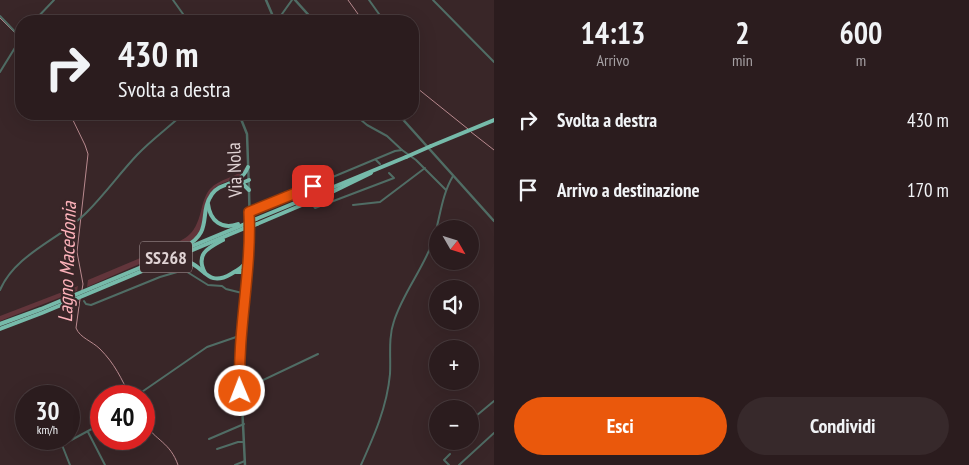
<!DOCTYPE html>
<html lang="it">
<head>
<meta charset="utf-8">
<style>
  :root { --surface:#2b1c1e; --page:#37292b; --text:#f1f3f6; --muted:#a6a1a4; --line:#473a3c; --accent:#ea580c }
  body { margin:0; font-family:"PT Sans Narrow",sans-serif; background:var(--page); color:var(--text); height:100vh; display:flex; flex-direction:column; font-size:19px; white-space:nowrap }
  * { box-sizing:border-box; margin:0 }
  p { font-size:16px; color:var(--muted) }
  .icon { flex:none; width:28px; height:28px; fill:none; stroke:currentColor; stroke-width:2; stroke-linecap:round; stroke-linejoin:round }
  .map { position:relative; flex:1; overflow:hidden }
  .side { display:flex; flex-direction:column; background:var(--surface); width:475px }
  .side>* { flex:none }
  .hud { position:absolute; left:15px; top:15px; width:404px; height:105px; border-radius:20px; box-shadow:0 5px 20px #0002,0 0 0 1px var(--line); background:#2b1c1e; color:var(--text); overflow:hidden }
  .needle { width:32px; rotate:129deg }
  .buttons { position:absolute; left:429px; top:220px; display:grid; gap:10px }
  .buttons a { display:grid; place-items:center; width:50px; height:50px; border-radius:50%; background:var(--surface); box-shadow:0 5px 20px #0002,0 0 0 1px var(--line); font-size:25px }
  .speed { position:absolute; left:15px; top:385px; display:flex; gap:10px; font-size:25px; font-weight:700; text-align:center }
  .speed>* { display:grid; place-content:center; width:65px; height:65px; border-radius:50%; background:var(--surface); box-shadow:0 5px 20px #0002,0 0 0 1px var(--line); line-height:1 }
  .speed small { font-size:12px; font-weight:400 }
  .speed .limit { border:8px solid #d22; background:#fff; color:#111 }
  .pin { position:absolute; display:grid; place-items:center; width:42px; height:42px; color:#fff; margin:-21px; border-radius:10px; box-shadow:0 2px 8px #0006 }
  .me { position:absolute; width:55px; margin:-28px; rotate:359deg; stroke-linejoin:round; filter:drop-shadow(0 0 4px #0008) }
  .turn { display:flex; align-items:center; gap:18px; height:105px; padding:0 20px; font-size:22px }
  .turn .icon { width:65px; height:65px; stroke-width:2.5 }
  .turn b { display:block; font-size:35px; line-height:42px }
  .eta { display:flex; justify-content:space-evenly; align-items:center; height:85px; text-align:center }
  .eta b { font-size:30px; font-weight:800; line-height:35px }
  .cta { display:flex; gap:10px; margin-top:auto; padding:10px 20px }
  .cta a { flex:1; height:58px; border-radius:30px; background:var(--accent); color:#fff; font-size:20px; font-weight:800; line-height:58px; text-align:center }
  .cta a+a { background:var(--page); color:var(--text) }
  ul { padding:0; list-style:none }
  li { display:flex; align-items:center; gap:15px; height:70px; padding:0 20px }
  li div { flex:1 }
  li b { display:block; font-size:19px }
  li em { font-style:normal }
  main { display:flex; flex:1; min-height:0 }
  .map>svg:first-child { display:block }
  .green { fill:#62353b }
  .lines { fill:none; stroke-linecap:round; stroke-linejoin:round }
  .stream { stroke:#b8898e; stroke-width:1 }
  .minor { stroke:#506d65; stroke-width:2 }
  .tertiary { stroke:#506d65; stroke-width:2.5 }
  .trunk { stroke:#76baaa; stroke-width:4 }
  .trunk-bridge { stroke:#76baaa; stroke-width:4 }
  .route-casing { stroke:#983908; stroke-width:12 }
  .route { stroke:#ea580c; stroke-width:9 }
  .labels { text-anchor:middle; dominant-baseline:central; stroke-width:4.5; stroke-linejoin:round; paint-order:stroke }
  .shield { fill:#392628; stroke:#ae9fa0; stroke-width:1 }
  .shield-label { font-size:18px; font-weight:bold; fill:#e0d3d4 }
  .street-label { font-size:19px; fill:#e0d3d4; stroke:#392628 }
  .water-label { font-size:20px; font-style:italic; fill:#feb3bb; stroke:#392628 }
</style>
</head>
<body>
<main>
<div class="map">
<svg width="494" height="465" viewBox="0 0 494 465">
  <rect width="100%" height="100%" fill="#392628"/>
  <!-- green -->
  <g class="green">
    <path d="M246,167C240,182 225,179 215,188C200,201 209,224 195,238C187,246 174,249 164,253L162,249C186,238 194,238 201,211C203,203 205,195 210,189C220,178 237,178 246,167Z"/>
    <polygon points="157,251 160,255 87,287 88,280"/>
    <polygon points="78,286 77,291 0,321 0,316"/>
  </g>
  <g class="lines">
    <!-- stream -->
    <g class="stream">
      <polyline points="348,0 363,21"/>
      <polyline points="0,18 20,38"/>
      <polyline points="412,84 468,129"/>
      <polyline points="70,114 85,145 88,154 77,252 83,284 82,290"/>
      <polyline points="471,132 494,150"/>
      <path d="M80,299L76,328C80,338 92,341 100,349C115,364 121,378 130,396"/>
      <path d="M144,423C156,441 170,442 178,465"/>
    </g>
    <!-- minor -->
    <g class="minor">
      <polyline points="173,0 188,21"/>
      <polyline points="369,0 384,21"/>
      <polyline points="433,0 494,62"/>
      <polyline points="0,16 21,38"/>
      <polyline points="34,21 54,0"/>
      <polyline points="67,21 70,19"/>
      <polyline points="277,21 292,0"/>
      <polyline points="0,72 21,38"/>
      <polyline points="293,114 301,114"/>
      <polyline points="354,114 367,125 387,136 402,150 416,160 446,190"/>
      <polyline points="376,160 380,164"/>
      <polyline points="305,190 307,195"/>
      <polyline points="313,205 315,208 394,178 389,173"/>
      <polyline points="353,205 380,202 425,168"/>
      <polyline points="249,212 395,151 402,150"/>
      <polyline points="159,248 162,254"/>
      <polyline points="167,267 171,273"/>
      <path d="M0,290C16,253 61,239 87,212C105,194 120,173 137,155C151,140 168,128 183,114"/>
      <polyline points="84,301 86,304 91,305 160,277 184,270 208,285 222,286 226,289 246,294"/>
      <polyline points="240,391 318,354"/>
      <polyline points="136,396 207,347 242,335"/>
      <polyline points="470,421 494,401"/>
      <polyline points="88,432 105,465"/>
      <polyline points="209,439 244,424"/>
      <polyline points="217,449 238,442 243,442"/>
      <polyline points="70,465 62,445 101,424"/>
      <polyline points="235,465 245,461"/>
      <path d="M361,465C374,436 387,407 390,374C391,357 388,338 394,321C403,293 423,269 433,241C440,220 441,196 453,176"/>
      <polyline points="449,465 444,460 450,454"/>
      <polyline points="459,465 494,433"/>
    </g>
    <!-- tertiary -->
    <g class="tertiary">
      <polyline points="266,0 275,21"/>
      <polyline points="295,0 314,21"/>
      <polyline points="239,114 247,134 249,190 250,232 240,363 245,465"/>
      <polyline points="398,114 494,221"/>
    </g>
    <!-- trunk -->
    <g class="trunk">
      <polyline points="431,146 494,120"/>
      <polyline points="235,182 242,183 249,180"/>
      <polyline points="242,183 249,190"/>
      <path d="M208,204C210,221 222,230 238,224"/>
      <polyline points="256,219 406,157"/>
      <polyline points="257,224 330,193 371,173"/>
      <path d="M185,247C214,231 198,214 212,194C222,180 239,188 248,167"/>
      <path d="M167,263C173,261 180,259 186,261C205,266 207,288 231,274C238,270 245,266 248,259"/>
      <polyline points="236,272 247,272"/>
      <path d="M205,273C195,254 208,248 223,240"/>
      <polyline points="0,324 41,309 245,224"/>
      <polyline points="0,329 42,313 245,228"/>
    </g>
    <!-- trunk-bridge -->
    <g class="trunk-bridge">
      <polyline points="406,157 431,146"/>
      <polyline points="245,224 256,219"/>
      <polyline points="245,229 257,224"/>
    </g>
  </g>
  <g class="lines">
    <!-- route casing -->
    <g class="route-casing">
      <path id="route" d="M240,391C237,331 252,272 249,212L313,186"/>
    </g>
    <!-- route -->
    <use href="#route" class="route"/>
  </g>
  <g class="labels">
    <!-- shield labels -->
    <rect class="shield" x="140" y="241.5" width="52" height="31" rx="4"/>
    <g class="shield-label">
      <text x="166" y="257">SS268</text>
    </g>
    <!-- street labels -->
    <g class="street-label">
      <text transform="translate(234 170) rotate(-92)">Via Nola</text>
    </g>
    <!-- water labels -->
    <g class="water-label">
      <text transform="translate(67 262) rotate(-88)">Lagno Macedonia</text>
    </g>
  </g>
</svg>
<div class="buttons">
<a><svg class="needle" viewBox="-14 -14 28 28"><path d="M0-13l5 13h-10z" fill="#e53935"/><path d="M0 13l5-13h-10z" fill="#a6a1a4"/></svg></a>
<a><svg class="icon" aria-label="sound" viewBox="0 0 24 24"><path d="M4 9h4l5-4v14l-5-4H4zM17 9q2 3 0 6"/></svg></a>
<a>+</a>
<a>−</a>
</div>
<div class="speed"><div>30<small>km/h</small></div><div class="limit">40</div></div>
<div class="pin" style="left:313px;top:186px;background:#d93025"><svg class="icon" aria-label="arrive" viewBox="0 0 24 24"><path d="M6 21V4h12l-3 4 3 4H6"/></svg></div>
<svg class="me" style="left:240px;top:391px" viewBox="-20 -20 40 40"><circle r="17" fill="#ea580c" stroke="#fff" stroke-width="3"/><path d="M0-11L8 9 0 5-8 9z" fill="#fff"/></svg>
<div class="hud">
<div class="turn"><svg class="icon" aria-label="right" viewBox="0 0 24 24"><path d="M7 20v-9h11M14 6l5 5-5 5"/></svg><div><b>430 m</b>Svolta a destra</div></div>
</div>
</div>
<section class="side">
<div class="eta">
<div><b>14:13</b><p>Arrivo</p></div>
<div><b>2</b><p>min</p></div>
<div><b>600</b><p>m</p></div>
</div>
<ul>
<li><svg class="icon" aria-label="right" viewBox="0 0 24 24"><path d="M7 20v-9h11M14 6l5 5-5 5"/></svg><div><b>Svolta a destra</b></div><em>430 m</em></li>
<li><svg class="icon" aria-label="arrive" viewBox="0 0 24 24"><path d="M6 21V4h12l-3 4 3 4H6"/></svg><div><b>Arrivo a destinazione</b></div><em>170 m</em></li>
</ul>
<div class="cta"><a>Esci</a><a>Condividi</a></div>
</section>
</main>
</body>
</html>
